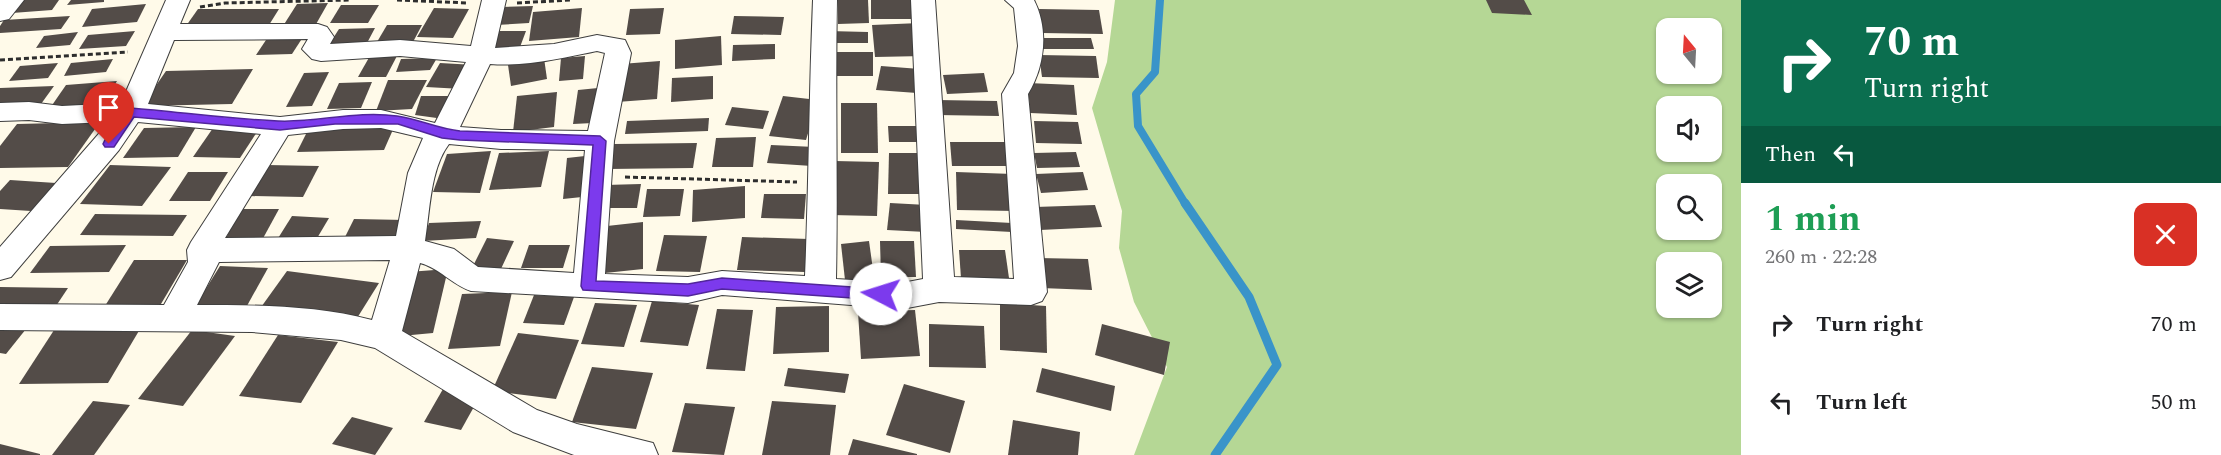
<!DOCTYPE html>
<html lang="en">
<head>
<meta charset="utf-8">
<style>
  :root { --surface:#fff; --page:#f6f6f6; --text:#202124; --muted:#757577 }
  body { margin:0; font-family:Spectral,serif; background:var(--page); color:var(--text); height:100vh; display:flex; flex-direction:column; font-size:22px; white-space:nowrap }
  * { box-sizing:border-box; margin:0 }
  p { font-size:20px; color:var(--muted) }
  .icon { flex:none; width:33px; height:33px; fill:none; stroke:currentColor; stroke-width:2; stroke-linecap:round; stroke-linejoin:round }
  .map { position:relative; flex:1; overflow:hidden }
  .details { display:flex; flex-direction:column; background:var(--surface); width:480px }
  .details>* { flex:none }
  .guide { background:#0b6e4f; color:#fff; overflow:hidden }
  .needle { width:39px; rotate:342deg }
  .tools { position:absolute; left:1656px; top:18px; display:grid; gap:12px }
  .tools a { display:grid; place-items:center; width:66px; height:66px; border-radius:12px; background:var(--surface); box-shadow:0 2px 4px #0004; font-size:30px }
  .pin { position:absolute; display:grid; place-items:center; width:51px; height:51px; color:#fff; margin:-62px -26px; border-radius:50% 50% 50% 0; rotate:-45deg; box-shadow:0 0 6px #0007 }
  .pin .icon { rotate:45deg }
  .me { position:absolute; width:66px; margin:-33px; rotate:275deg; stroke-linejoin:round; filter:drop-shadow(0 0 4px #0008) }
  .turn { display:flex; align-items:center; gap:21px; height:126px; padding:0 24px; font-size:27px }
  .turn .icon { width:78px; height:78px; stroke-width:2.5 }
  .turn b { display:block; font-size:42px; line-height:51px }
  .then { display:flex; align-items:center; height:57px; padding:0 24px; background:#0003; gap:12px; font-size:22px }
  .round { display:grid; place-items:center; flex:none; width:63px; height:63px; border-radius:12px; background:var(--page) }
  .headline { display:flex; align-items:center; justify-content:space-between; height:102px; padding:0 24px }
  h1 { font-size:36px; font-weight:700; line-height:45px; color:#1e9e55 }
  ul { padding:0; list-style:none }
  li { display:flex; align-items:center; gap:18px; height:78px; padding:0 24px }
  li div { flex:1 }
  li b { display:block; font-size:22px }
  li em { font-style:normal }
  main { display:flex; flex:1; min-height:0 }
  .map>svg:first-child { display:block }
  .forest { fill:#b5d795; fill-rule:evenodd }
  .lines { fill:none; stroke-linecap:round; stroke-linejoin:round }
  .stream-far1 { stroke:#3994c9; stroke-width:8 }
  .stream { stroke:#3994c9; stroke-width:9 }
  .building { fill:#534c48 }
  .street-casing { stroke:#3e3e3e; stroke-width:2 }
  .path { stroke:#2d2d2d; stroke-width:3; stroke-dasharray:5 3; stroke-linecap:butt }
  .street { fill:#fff; fill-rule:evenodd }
  .route { fill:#7c3aed; stroke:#51269a; stroke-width:1.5 }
</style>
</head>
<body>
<main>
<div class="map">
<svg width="1741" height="455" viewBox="0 0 1741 455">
  <rect width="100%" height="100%" fill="#fffae9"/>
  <!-- forest -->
  <path class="forest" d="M1115,0H1741V455H1134L1167,367L1134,302L1119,248L1122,211L1092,108L1107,62ZM1666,28H1712V74H1666ZM1666,106H1712V152H1666ZM1666,184H1712V230H1666ZM1666,262H1712V308H1666Z"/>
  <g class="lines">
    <!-- stream-far1 -->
    <polyline class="stream-far1" points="1160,0 1155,72 1136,94 1138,126 1186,205"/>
    <!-- stream -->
    <polyline class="stream" points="1185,203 1249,297 1277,365 1215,455"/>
  </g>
  <!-- building -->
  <g class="building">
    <polygon points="21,0 59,0 52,10 12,13"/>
    <polygon points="71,0 104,0 104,2 67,5"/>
    <polygon points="838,0 868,0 869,23 838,24"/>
    <rect x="871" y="0" width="44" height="19"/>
    <polygon points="1486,0 1524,0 1532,15 1492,13"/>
    <polygon points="328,3 315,26 283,26 297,4"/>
    <polygon points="146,4 137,22 82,27 92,9"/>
    <polygon points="341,5 379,5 368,23 330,23"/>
    <polygon points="533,6 529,23 496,25 501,7"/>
    <polygon points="434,8 469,9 453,38 417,37"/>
    <polygon points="582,8 579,37 529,41 533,12"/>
    <polygon points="664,8 660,34 626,35 630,9"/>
    <polygon points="198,9 279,9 269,25 186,26"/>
    <polygon points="1039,9 1099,10 1103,34 1042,33"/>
    <polygon points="70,16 61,29 0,33 0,26 4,20"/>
    <polygon points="734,16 784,17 781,35 731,34"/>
    <polygon points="920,23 924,56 875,57 872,25"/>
    <polygon points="387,25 422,25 413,42 377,42"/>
    <polygon points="375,28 367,43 330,43 339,29"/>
    <polygon points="135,31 126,46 79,49 88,35"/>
    <polygon points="492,31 526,31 520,47 485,47"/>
    <polygon points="828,31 868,32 868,43 827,43"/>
    <polygon points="78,32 70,45 36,48 44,36"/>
    <polygon points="721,36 722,65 675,69 675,40"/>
    <polygon points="268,37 303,37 292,54 256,55"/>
    <polygon points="1036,38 1091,38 1094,49 1038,49"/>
    <polygon points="775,44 775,59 732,61 733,45"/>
    <polygon points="826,52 873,52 873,76 825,76"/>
    <polygon points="371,54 398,54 386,77 358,77"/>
    <polygon points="1039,55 1096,56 1099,78 1042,77"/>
    <polygon points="585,56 583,79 559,81 561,58"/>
    <polygon points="437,58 430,70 396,72 401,59"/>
    <polygon points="544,58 547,79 511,86 508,65"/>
    <polygon points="113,59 106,72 64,76 71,63"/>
    <polygon points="660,61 657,99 617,102 621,64"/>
    <polygon points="58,63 48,78 9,81 20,66"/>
    <polygon points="440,63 475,65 462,89 426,87"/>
    <polygon points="881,66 920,69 917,93 876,90"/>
    <polygon points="253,69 232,104 142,106 166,71"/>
    <polygon points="329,72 312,106 286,107 304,73"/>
    <polygon points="984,73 988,92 947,94 943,75"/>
    <polygon points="713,76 713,99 671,102 672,78"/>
    <polygon points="388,80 427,80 412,109 376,111"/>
    <polygon points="117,81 101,107 48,111 66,85"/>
    <polygon points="372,82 361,108 327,109 339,83"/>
    <polygon points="1028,83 1074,85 1077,115 1030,113"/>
    <polygon points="54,86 41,104 0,105 0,88"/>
    <polygon points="598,88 593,123 573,124 578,90"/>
    <polygon points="557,92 554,127 513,132 517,96"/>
    <polygon points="421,96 458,96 444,119 415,115"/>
    <polygon points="783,96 818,100 806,140 769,136"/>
    <polygon points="937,100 997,101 999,116 937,115"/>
    <polygon points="841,103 877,103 878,153 841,153"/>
    <polygon points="732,107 769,111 763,129 725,125"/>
    <polygon points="709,118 708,131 625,134 627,121"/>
    <polygon points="1034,121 1078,122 1082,144 1036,143"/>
    <polygon points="100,122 68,167 0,168 0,146 17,124"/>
    <polygon points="395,125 384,150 297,152 310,126"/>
    <polygon points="888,126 919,126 920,142 889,142"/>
    <polygon points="196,127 178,157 123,158 144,128"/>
    <polygon points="213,128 259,129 240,158 193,157"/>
    <polygon points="756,137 753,167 712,167 716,138"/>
    <polygon points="950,142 1007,142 1010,166 952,166"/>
    <polygon points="697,143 693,168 608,169 614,144"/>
    <polygon points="771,145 815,147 812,166 767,163"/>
    <polygon points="491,151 480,193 433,192 447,154"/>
    <polygon points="549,151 541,187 489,190 499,153"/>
    <polygon points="1076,152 1080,167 1037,168 1034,153"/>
    <polygon points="889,153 924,153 925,194 888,194"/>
    <polygon points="585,156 582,197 563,199 567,158"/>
    <polygon points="835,161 879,162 877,216 831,215"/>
    <polygon points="110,165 171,167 142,206 80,204"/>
    <polygon points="267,165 319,166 303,197 248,196"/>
    <polygon points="188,172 228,172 210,201 169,201"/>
    <polygon points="956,172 1013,174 1015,211 957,210"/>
    <polygon points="1083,172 1088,190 1041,193 1036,174"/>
    <polygon points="10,180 56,183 31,211 0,209 0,191"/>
    <polygon points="641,184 637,208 600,208 605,185"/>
    <polygon points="745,186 745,218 692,222 693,190"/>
    <polygon points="647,189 684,189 680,216 643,217"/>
    <polygon points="764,194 806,194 804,219 761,218"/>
    <polygon points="890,203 927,205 926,232 887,230"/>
    <polygon points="1095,205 1102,227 1040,230 1035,207"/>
    <polygon points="242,209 279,209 261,242 223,243"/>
    <polygon points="95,214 187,215 173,236 80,235"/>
    <polygon points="292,216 329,218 313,245 275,243"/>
    <polygon points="354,219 406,220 396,242 343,241"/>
    <polygon points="956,220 1012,223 1012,232 956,229"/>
    <polygon points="481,221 476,238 423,241 429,223"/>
    <polygon points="643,222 643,269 605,273 607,226"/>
    <polygon points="664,235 707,236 700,272 656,271"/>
    <polygon points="742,237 809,239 805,272 737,270"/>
    <polygon points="487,238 514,241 500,271 472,268"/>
    <polygon points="869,241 874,277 845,280 841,244"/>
    <polygon points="880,241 914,241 916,277 881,277"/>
    <polygon points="126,245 109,272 30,273 50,246"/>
    <polygon points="529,245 570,245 563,268 521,268"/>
    <polygon points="959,250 1005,250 1009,278 961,278"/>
    <polygon points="1038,258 1088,259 1092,290 1041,288"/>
    <polygon points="134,260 187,260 158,309 103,309"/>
    <polygon points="220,266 268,268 243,313 192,311"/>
    <polygon points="448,269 433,333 390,337 408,272"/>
    <polygon points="287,271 379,283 354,323 259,310"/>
    <polygon points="0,287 68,288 52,312 0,312"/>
    <polygon points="512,292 500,346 448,349 462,294"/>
    <polygon points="534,295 574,297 564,325 523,323"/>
    <polygon points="652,301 699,305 688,346 640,342"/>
    <polygon points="595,303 637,305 624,347 581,344"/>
    <polygon points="1000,303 1046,306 1047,353 1000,350"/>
    <polygon points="829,306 829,352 773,354 776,307"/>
    <polygon points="717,309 753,310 745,371 706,369"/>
    <polygon points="915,310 920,356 861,359 858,312"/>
    <polygon points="0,321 30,324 6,354 0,353"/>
    <polygon points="58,324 143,324 108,383 19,384"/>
    <polygon points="929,324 984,326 986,368 929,367"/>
    <polygon points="1102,324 1170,342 1164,375 1095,355"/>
    <polygon points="192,330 235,336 183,406 138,399"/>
    <polygon points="518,333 579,340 556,399 492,391"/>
    <polygon points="278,335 338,342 301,403 239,396"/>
    <polygon points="592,367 653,373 636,429 572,422"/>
    <polygon points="788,368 849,374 845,393 784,386"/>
    <polygon points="1042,368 1115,386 1111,411 1036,392"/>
    <polygon points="904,384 965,401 950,453 886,435"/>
    <polygon points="443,389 480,396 461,430 424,422"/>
    <polygon points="93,401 130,405 94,455 52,455"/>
    <polygon points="772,401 836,405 830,455 762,455"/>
    <polygon points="685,403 735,407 724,455 672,452"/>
    <polygon points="352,417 393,428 375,455 332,444"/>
    <polygon points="1013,420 1080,432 1078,455 1008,455"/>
    <polygon points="853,439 917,454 917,455 848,455"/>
    <polygon points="0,444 40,454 40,455 0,455"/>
  </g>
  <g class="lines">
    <!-- street casing -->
    <g class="street-casing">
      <g id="street">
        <polygon points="0,0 24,0 9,19 0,21"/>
        <path d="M166,0H190L180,24H318L327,27L334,37L330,44L400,40L471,46L482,0H506L495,48L554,44L597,35L625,40L631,53L614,141L605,274L688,277L722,271L805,276C809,184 809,92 813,0H837C835,93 838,186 836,279L902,283L923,279L911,0H935L954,277L1014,279L1002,94L1014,73L1018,46L1014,8L1005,0H1034C1049,29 1045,67 1028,94L1047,292L1042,301L1031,305L939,302L902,309L722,295L688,303L471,291C452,285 440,268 420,263L402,331L537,410L577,424L653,443L658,455H574L513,432L375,348L341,340L252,332L0,330V304L164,305L188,262L187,250L191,242L261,134L138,122L119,150L11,277L0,280V247L109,122L62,124L29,120L0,121V103L29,102L62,106L121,103ZM308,39L302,49L312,59L321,61L400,56L466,62L435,123L381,110H343L280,117L148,104L174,40ZM597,51L605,53L588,131L501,130L460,127L490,64C526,67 562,58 597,51ZM381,128L423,138L408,173L396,236L225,238L288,135L343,129ZM449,144L501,149L585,150L574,273L478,267L454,249L425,241C430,211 430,169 449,144ZM390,260L372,320C316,305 255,305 197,305L219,262Z"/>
      </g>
    </g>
    <!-- path -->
    <g class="path">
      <polyline points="397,0 468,3"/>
      <polyline points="517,3 571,0"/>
      <polyline points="200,7 225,3 349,0"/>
      <polyline points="0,60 128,52"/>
      <polyline points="625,177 797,182"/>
    </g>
    <!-- street -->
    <use href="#street" class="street"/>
  </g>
  <!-- route -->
  <path class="route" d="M131,108C180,112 229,119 278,121C317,123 356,110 397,116C419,119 438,129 460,131L600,136L606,141L596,281L688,284L722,278L881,289L886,290L888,294L886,298L881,300L722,289L688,296L583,290L581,286L593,145L460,140L442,138L398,124H335L280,130L134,117L114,147H105L103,144L105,140L127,109Z"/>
</svg>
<div class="tools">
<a><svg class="needle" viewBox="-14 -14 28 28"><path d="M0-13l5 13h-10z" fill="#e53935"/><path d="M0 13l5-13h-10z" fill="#757577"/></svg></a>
<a><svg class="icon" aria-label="sound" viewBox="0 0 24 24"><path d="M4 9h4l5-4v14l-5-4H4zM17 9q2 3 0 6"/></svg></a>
<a><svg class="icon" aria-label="search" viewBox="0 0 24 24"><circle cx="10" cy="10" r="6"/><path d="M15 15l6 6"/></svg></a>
<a><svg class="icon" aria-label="layers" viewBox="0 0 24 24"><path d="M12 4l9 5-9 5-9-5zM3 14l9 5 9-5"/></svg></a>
</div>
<div class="pin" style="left:109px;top:144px;background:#d93025"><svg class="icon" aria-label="arrive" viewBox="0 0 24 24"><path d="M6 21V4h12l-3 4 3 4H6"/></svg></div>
<svg class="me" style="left:881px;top:294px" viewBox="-20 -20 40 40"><circle r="19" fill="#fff"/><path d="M0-13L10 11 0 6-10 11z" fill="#7c3aed"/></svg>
</div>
<section class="details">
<div class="guide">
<div class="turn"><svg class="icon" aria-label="right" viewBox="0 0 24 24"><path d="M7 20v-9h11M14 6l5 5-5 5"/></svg><div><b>70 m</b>Turn right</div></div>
<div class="then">Then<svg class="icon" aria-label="left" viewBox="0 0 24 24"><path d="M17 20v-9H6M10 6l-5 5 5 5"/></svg></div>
</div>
<div class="headline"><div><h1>1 min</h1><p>260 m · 22:28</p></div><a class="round" style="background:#d93025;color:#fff"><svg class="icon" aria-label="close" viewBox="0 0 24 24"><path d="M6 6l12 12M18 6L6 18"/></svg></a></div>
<ul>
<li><svg class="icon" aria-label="right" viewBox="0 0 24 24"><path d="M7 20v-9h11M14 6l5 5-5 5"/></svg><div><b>Turn right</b></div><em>70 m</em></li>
<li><svg class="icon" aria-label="left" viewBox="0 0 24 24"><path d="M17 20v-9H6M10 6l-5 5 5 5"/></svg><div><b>Turn left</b></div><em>50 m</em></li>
</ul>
</section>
</main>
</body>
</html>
